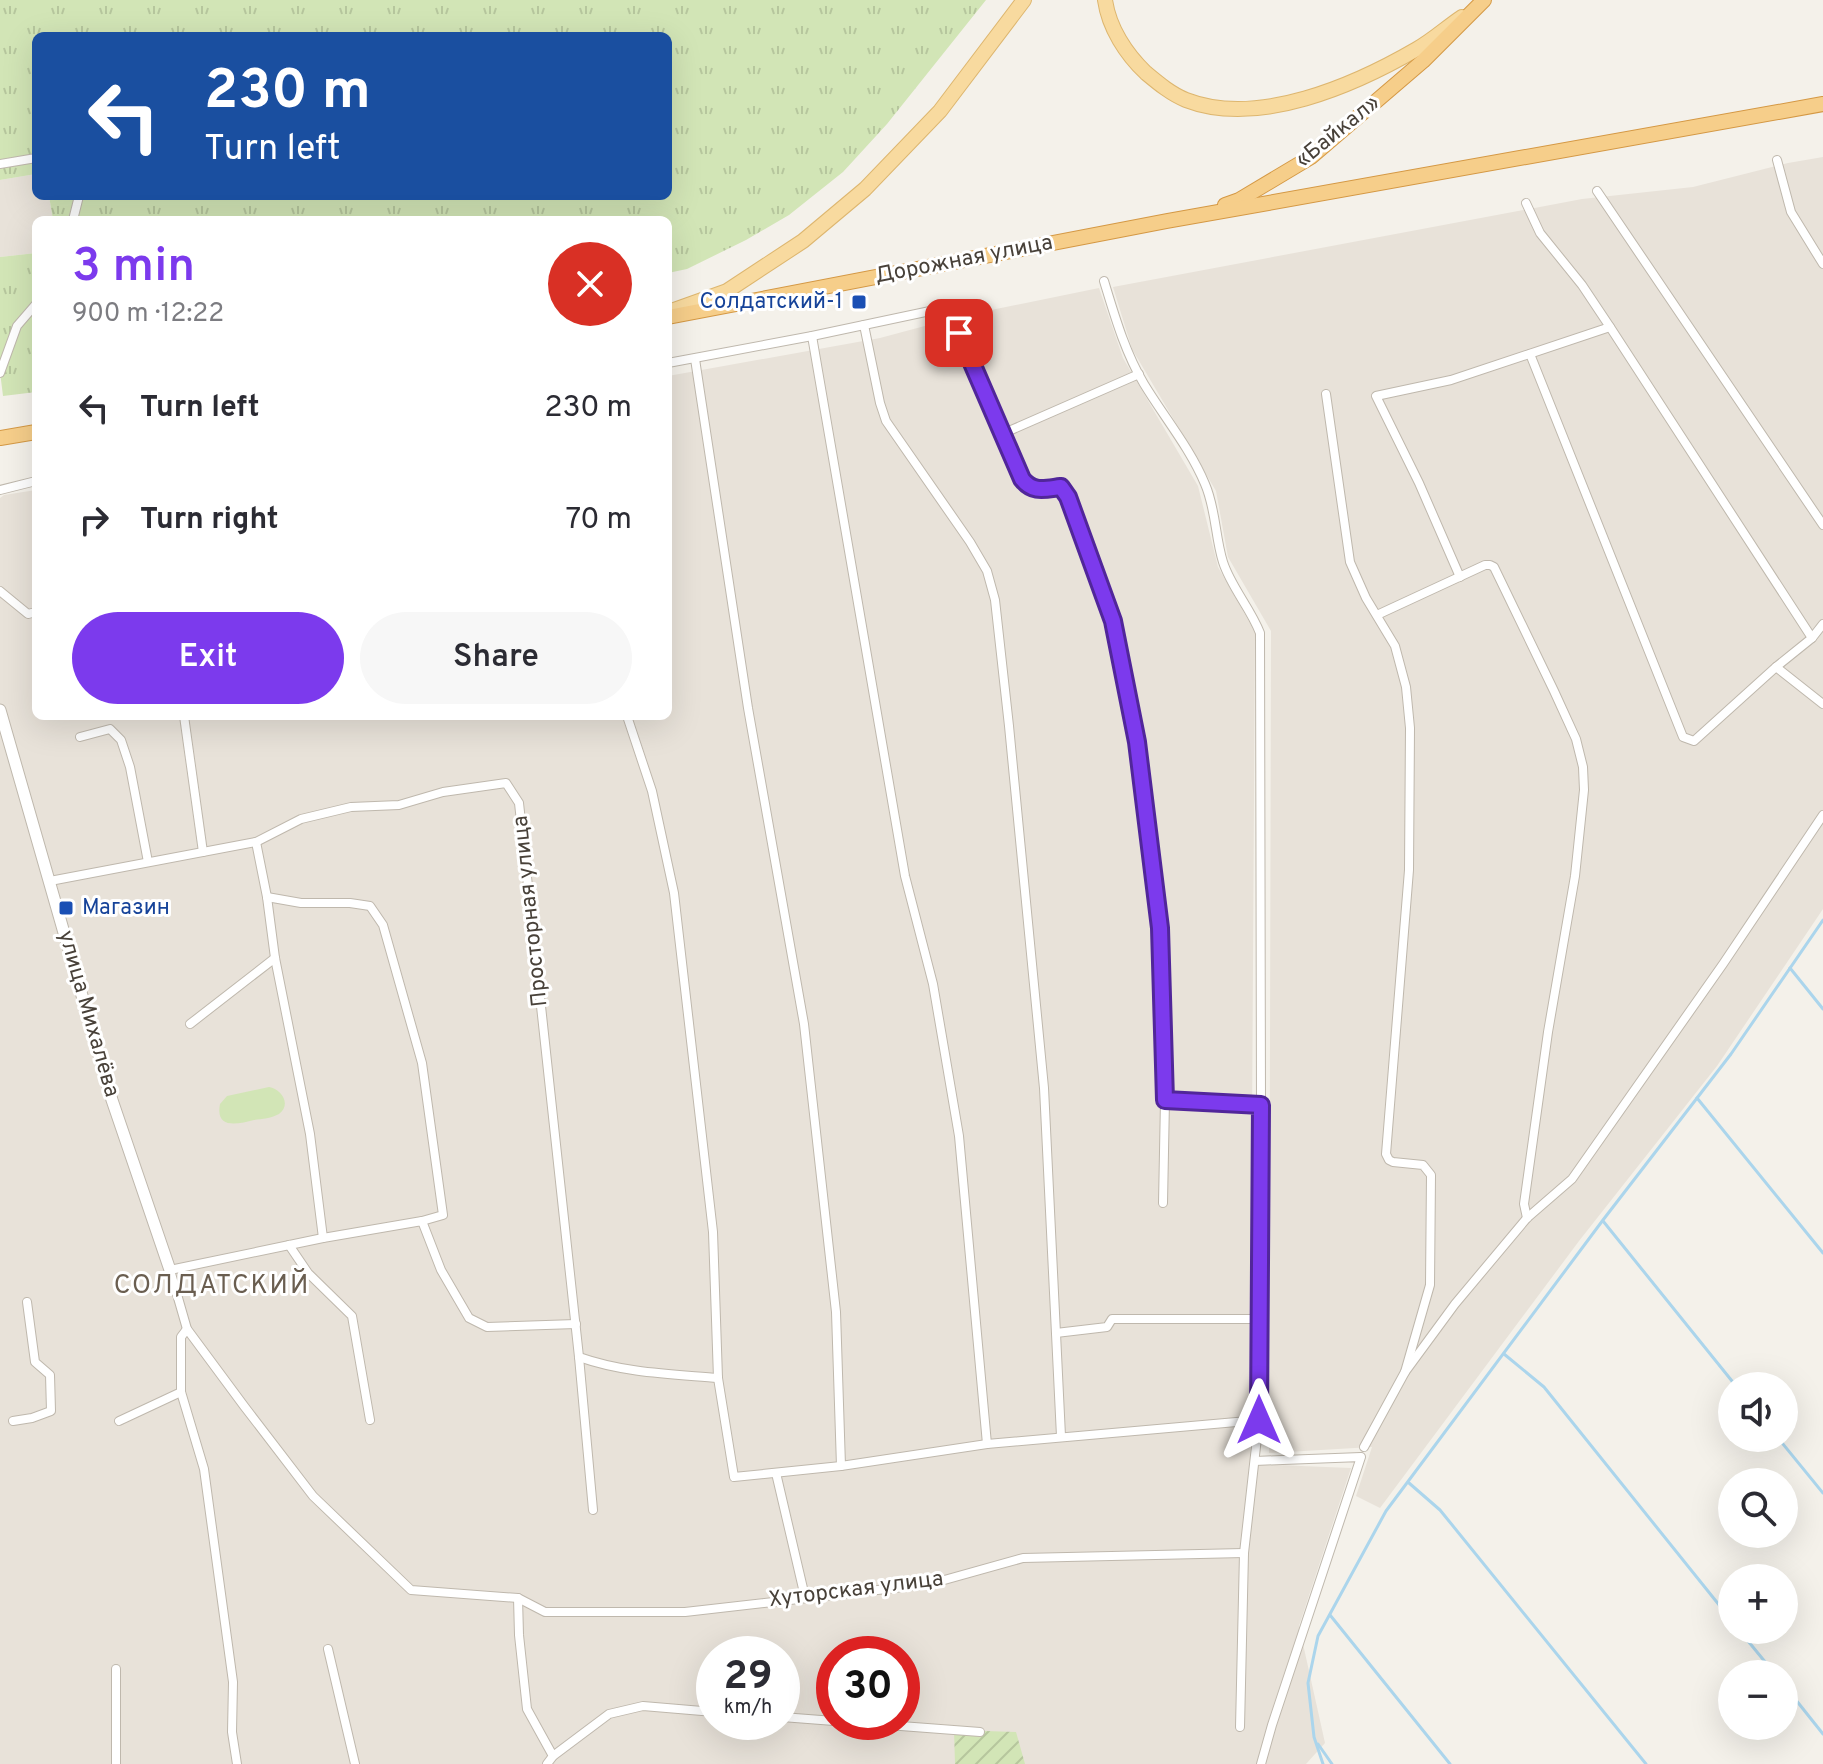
<!DOCTYPE html>
<html lang="en">
<head>
<meta charset="utf-8">
<style>
  :root { --surface:#fff; --page:#f7f7f7; --text:#2b2b33; --muted:#7c7c81; --accent:#7c3aed }
  body { margin:0; font-family:Overpass,sans-serif; background:var(--page); color:var(--text); height:100vh; display:flex; flex-direction:column; font-size:30px; white-space:nowrap }
  * { box-sizing:border-box; margin:0 }
  p { font-size:26px; color:var(--muted) }
  .icon { flex:none; width:44px; height:44px; fill:none; stroke:currentColor; stroke-width:2; stroke-linecap:round; stroke-linejoin:round }
  .map { position:relative; flex:1; overflow:hidden }
  .details { position:absolute; left:32px; top:216px; width:640px; height:504px; display:flex; flex-direction:column; background:var(--surface); border-radius:12px; box-shadow:0 8px 32px #0002 }
  .details>* { flex:none }
  .banner { position:absolute; left:32px; top:32px; width:640px; height:168px; border-radius:12px; box-shadow:0 8px 32px #0002; background:#1a4fa0; color:#fff; overflow:hidden }
  .buttons { position:absolute; left:1718px; top:1372px; display:grid; gap:16px }
  .buttons a { display:grid; place-items:center; width:80px; height:80px; border-radius:50%; background:var(--surface); box-shadow:0 8px 32px #0002; font-size:40px }
  .speed { position:absolute; left:696px; top:1636px; display:flex; gap:16px; font-size:40px; font-weight:700; text-align:center }
  .speed>* { display:grid; place-content:center; width:104px; height:104px; border-radius:50%; background:var(--surface); box-shadow:0 8px 32px #0002; line-height:1 }
  .speed small { font-size:20px; font-weight:400 }
  .speed .limit { border:12px solid #d22; background:#fff; color:#111 }
  .pin { position:absolute; display:grid; place-items:center; width:68px; height:68px; color:#fff; margin:-34px; border-radius:16px; box-shadow:0 4px 12px #0006 }
  .me { position:absolute; width:88px; margin:-44px; rotate:0deg; stroke-linejoin:round; filter:drop-shadow(0 0 6px #0008) }
  .turn { display:flex; align-items:center; gap:28px; height:168px; padding:0 40px; font-size:36px }
  .turn .icon { width:104px; height:104px; stroke-width:2.5 }
  .turn b { display:block; font-size:56px; line-height:68px }
  .round { display:grid; place-items:center; flex:none; width:84px; height:84px; border-radius:42px; background:var(--page) }
  .overview { display:flex; align-items:center; justify-content:space-between; height:136px; padding:0 40px }
  h1 { font-size:48px; font-weight:600; line-height:60px; color:var(--accent) }
  .cta { display:flex; gap:16px; margin-top:auto; padding:16px 40px }
  .cta a { flex:1; height:92px; border-radius:48px; background:var(--accent); color:#fff; font-size:32px; font-weight:600; line-height:92px; text-align:center }
  .cta a+a { background:var(--page); color:var(--text) }
  ul { padding:0; list-style:none }
  li { display:flex; align-items:center; gap:24px; height:112px; padding:0 40px }
  li div { flex:1 }
  li b { display:block; font-size:30px }
  li em { font-style:normal }
  .map>svg:first-child { display:block }
  .residential { fill:#e8e2d9; fill-rule:evenodd }
  .grass { fill:url(#grass-tufts) }
  .garden { fill:url(#garden-furrows) }
  .pitch { fill:#d2e5b6 }
  .lines { fill:none; stroke-linecap:round; stroke-linejoin:round }
  .stream { stroke:#abd5ec; stroke-width:3 }
  .minor-casing { stroke:#bfb8ad; stroke-width:10 }
  .tertiary-casing { stroke:#bfb8ad; stroke-width:13 }
  .primary-casing { stroke:#ddb66f; stroke-width:16 }
  .trunk-casing { stroke:#d49844; stroke-width:16 }
  .minor { stroke:#fff; stroke-width:8 }
  .tertiary { stroke:#fff; stroke-width:11 }
  .primary { stroke:#f8da9f; stroke-width:14 }
  .trunk { stroke:#f6ce8a; stroke-width:14 }
  .route-casing { stroke:#51269a; stroke-width:20 }
  .route { stroke:#7c3aed; stroke-width:14 }
  .transit-dot { fill:#1a4fb4; stroke:#fff; stroke-width:3 }
  .labels { text-anchor:middle; dominant-baseline:central; stroke-width:6; stroke-linejoin:round; paint-order:stroke }
  .street-label { font-size:22px; fill:#484139; stroke:#fff }
  .transit-label { font-size:22px; fill:#164399; stroke:#fff; text-anchor:end }
  .quarter-label { font-size:26px; letter-spacing:2px; fill:#6a5e50; stroke:#fff }
</style>
</head>
<body>
<div class="map">
<svg width="1823" height="1764" viewBox="0 0 1823 1764">
  <defs>
    <pattern id="grass-tufts" width="24" height="20" patternUnits="userSpaceOnUse" patternTransform="scale(2)"><rect width="24" height="20" fill="#d2e5b6"/><path d="M3 7l-1-3M5 7V3M7 7l1-3M15 17l-1-3M17 17v-4M19 17l1-3" fill="none" stroke="#b6c69d"/></pattern>
    <pattern id="garden-furrows" width="10" height="10" patternUnits="userSpaceOnUse" patternTransform="scale(2)"><rect width="10" height="10" fill="#d2e5b6"/><path d="M-1 1l2-2M0 10L10 0M9 11l2-2" fill="none" stroke="#b6c69d"/></pattern>
  </defs>
  <rect width="100%" height="100%" fill="#f4f1ea"/>
  <!-- residential -->
  <g class="residential">
    <polygon points="1823,157 1823,909 1717,1066 1579,1241 1380,1508 1356,1496 1372,1447 1269,1453 1271,631 1228,557 1216,491 1132,349 1113,287 1582,199 1693,187 1788,163"/>
    <polygon points="36,174 36,196 49,196 53,220 36,220 36,253 0,257 0,180"/>
    <path d="M1099,288L1123,358L1198,486L1218,567L1255,632L1250,1464L1351,1468L1299,1626L1325,1743L1306,1764H0V498L4,495L36,490V716H668V376L880,338L962,316ZM714,1654H782V1722H714ZM834,1654H902V1722H834Z"/>
  </g>
  <!-- grass -->
  <g class="grass">
    <polygon points="0,0 986,0 887,124 843,172 789,215 746,240 687,269 668,273 668,220 53,220 49,196 668,196 668,36 36,36 36,174 0,180"/>
    <polygon points="36,253 36,392 3,396 0,372 0,257"/>
  </g>
  <!-- garden -->
  <polygon class="garden" points="954,1730 1016,1732 1025,1764 955,1764"/>
  <!-- pitch -->
  <path class="pitch" d="M269,1087C281,1089 292,1104 279,1114C272,1118 262,1119 254,1120C238,1124 215,1130 220,1104L227,1096Z"/>
  <g class="lines">
    <!-- stream -->
    <g class="stream">
      <polyline points="1790,968 1823,1009"/>
      <polyline points="1697,1098 1823,1253"/>
      <polyline points="1603,1221 1736,1386"/>
      <polyline points="1504,1354 1544,1387 1732,1621"/>
      <polyline points="1778,1438 1823,1493"/>
      <polyline points="1409,1483 1440,1510 1646,1764"/>
      <polyline points="1330,1615 1450,1764"/>
      <polyline points="1739,1630 1775,1674"/>
      <polyline points="1784,1685 1823,1734"/>
      <polyline points="1318,1744 1332,1764"/>
      <polyline points="1323,1764 1314,1737 1308,1683 1318,1636 1386,1511 1603,1220 1731,1054 1823,920"/>
    </g>
    <!-- minor casing -->
    <g class="minor-casing">
      <g id="minor">
        <polyline points="1777,160 1791,212 1823,264"/>
        <polyline points="0,164 36,158"/>
        <polyline points="1597,191 1823,525"/>
        <polyline points="1526,203 1540,233 1582,285 1610,327 1812,638"/>
        <polyline points="73,220 79,196"/>
        <path d="M1104,281C1115,317 1125,352 1144,384C1164,417 1190,448 1205,484C1216,509 1215,537 1223,562C1231,587 1251,609 1260,633L1261,1105L1259,1420L1244,1553L1240,1727"/>
        <polyline points="864,325 880,403 886,421 970,542 987,571 995,600 1009,726 1044,1088 1061,1436"/>
        <polyline points="812,336 905,876 933,984 959,1136 987,1444"/>
        <polyline points="1530,354 1683,737 1694,741 1776,667 1812,638 1823,624"/>
        <polyline points="695,359 748,708 804,1024 836,1312 841,1466"/>
        <path d="M668,363L812,336L949,307L1022,479C1033,493 1044,489 1061,487L1068,497L1113,621L1137,742L1160,928L1165,1100L1163,1203"/>
        <polyline points="0,373 17,326 36,304"/>
        <polyline points="1326,394 1350,562 1366,598 1395,646 1406,687 1410,728 1409,870 1386,1154 1389,1160 1393,1162 1423,1165 1431,1175 1430,1285 1405,1372"/>
        <polyline points="1002,434 1139,374"/>
        <polyline points="0,490 36,481"/>
        <polyline points="1460,577 1419,483 1376,396 1451,380 1610,327"/>
        <polyline points="0,591 28,614 36,612"/>
        <polyline points="1377,615 1485,565 1490,565 1494,567 1554,691 1576,739 1583,767 1584,790 1575,876 1548,1032 1524,1204 1527,1218"/>
        <polyline points="1776,667 1823,704"/>
        <polyline points="184,716 203,852"/>
        <polyline points="627,716 652,791 674,893 713,1232 718,1378 734,1477 841,1466 987,1444 1259,1420"/>
        <polyline points="80,737 110,729 121,740 130,767 148,862"/>
        <polyline points="256,842 267,897 275,958 310,1134 323,1238"/>
        <polyline points="50,881 256,842 301,819 351,807 399,805 443,792 506,783 519,803 579,1357 593,1510"/>
        <polyline points="267,897 301,903 350,903 370,906 383,925 422,1063 443,1215 422,1221"/>
        <polyline points="190,1024 275,958"/>
        <polyline points="1165,1100 1261,1105"/>
        <polyline points="289,1245 308,1273 352,1316 370,1420"/>
        <polyline points="576,1324 487,1327 469,1318 441,1270 422,1221 323,1238 170,1270 187,1329 244,1406 313,1496 411,1590 518,1598 545,1612 685,1612 930,1584 1023,1558 1244,1553"/>
        <polyline points="187,1329 181,1337 181,1392 204,1469 233,1682 232,1732 237,1764"/>
        <polyline points="1056,1333 1107,1327 1112,1319 1259,1319"/>
        <path d="M579,1357C624,1373 671,1374 718,1378"/>
        <polyline points="13,1421 32,1418 51,1411 50,1375 35,1362 27,1302"/>
        <polyline points="119,1421 181,1392"/>
        <polyline points="1364,1447 1405,1372 1455,1304 1527,1218 1572,1179 1723,964 1823,815"/>
        <polyline points="1255,1461 1361,1457 1272,1725 1261,1764"/>
        <polyline points="776,1473 805,1597"/>
        <polyline points="518,1598 519,1635 527,1709 553,1756"/>
        <polyline points="328,1649 355,1764"/>
        <polyline points="116,1669 116,1764"/>
        <polyline points="782,1717 834,1721"/>
        <polyline points="848,1722 980,1732"/>
        <polyline points="547,1764 553,1756 609,1714 643,1706 714,1712"/>
      </g>
    </g>
    <!-- tertiary casing -->
    <g class="tertiary-casing">
      <polyline id="tertiary" points="0,710 112,1100 170,1270"/>
    </g>
    <!-- primary casing -->
    <g class="primary-casing">
      <g id="primary">
        <path d="M1105,0C1109,28 1126,54 1146,73C1158,83 1171,94 1186,100C1258,128 1355,85 1417,49C1433,40 1447,27 1462,17"/>
        <polyline points="671,311 727,291 803,241 865,189 940,111 1024,0"/>
      </g>
    </g>
    <!-- trunk casing -->
    <g class="trunk-casing">
      <g id="trunk">
        <polyline points="1225,205 1239,200 1311,157 1423,61 1484,0"/>
        <polyline points="668,317 1167,221 1823,104"/>
        <polyline points="0,438 36,432"/>
      </g>
    </g>
    <!-- minor -->
    <use href="#minor" class="minor"/>
    <!-- tertiary -->
    <use href="#tertiary" class="tertiary"/>
    <!-- primary -->
    <use href="#primary" class="primary"/>
    <!-- trunk -->
    <use href="#trunk" class="trunk"/>
  </g>
  <g class="lines">
    <!-- route casing -->
    <g class="route-casing">
      <path id="route" d="M959,333L1022,479C1033,493 1044,489 1061,487L1068,497L1113,621L1137,742L1160,928L1165,1100L1261,1105L1259,1420"/>
    </g>
    <!-- route -->
    <use href="#route" class="route"/>
  </g>
  <!-- markers -->
  <g class="transit-dot">
    <rect x="851" y="294" width="16" height="16" rx="4"/>
    <rect x="58" y="900" width="16" height="16" rx="4"/>
  </g>
  <g class="labels">
    <!-- street labels -->
    <g class="street-label">
      <text transform="translate(1338 132) rotate(-39)">«Байкал»</text>
      <text transform="translate(964 260) rotate(-11)">Дорожная улица</text>
      <text transform="translate(531 911) rotate(-96)">Просторная улица</text>
      <text transform="translate(88 1014) rotate(74)">улица Михалёва</text>
      <text transform="translate(856 1590) rotate(-7)">Хуторская улица</text>
    </g>
    <!-- transit labels -->
    <g class="transit-label">
      <text x="843" y="302">Солдатский-1</text>
      <text x="82" y="908" text-anchor="start">Магазин</text>
    </g>
    <!-- quarter labels -->
    <g class="quarter-label">
      <text x="212" y="1286">СОЛДАТСКИЙ</text>
    </g>
  </g>
</svg>
<div class="buttons">
<a><svg class="icon" aria-label="sound" viewBox="0 0 24 24"><path d="M4 9h4l5-4v14l-5-4H4zM17 9q2 3 0 6"/></svg></a>
<a><svg class="icon" aria-label="search" viewBox="0 0 24 24"><circle cx="10" cy="10" r="6"/><path d="M15 15l6 6"/></svg></a>
<a>+</a>
<a>−</a>
</div>
<div class="speed"><div>29<small>km/h</small></div><div class="limit">30</div></div>
<div class="pin" style="left:959px;top:333px;background:#d93025"><svg class="icon" aria-label="arrive" viewBox="0 0 24 24"><path d="M6 21V4h12l-3 4 3 4H6"/></svg></div>
<svg class="me" style="left:1259px;top:1420px" viewBox="-20 -20 40 40"><path d="M0-17L14 15 0 8-14 15z" fill="#7c3aed" stroke="#fff" stroke-width="4"/></svg>
<div class="banner">
<div class="turn"><svg class="icon" aria-label="left" viewBox="0 0 24 24"><path d="M17 20v-9H6M10 6l-5 5 5 5"/></svg><div><b>230 m</b>Turn left</div></div>
</div>
<section class="details">
<div class="overview"><div><h1>3 min</h1><p>900 m · 12:22</p></div><a class="round" style="background:#d93025;color:#fff"><svg class="icon" aria-label="close" viewBox="0 0 24 24"><path d="M6 6l12 12M18 6L6 18"/></svg></a></div>
<ul>
<li><svg class="icon" aria-label="left" viewBox="0 0 24 24"><path d="M17 20v-9H6M10 6l-5 5 5 5"/></svg><div><b>Turn left</b></div><em>230 m</em></li>
<li><svg class="icon" aria-label="right" viewBox="0 0 24 24"><path d="M7 20v-9h11M14 6l5 5-5 5"/></svg><div><b>Turn right</b></div><em>70 m</em></li>
</ul>
<div class="cta"><a>Exit</a><a>Share</a></div>
</section>
</div>
</body>
</html>
